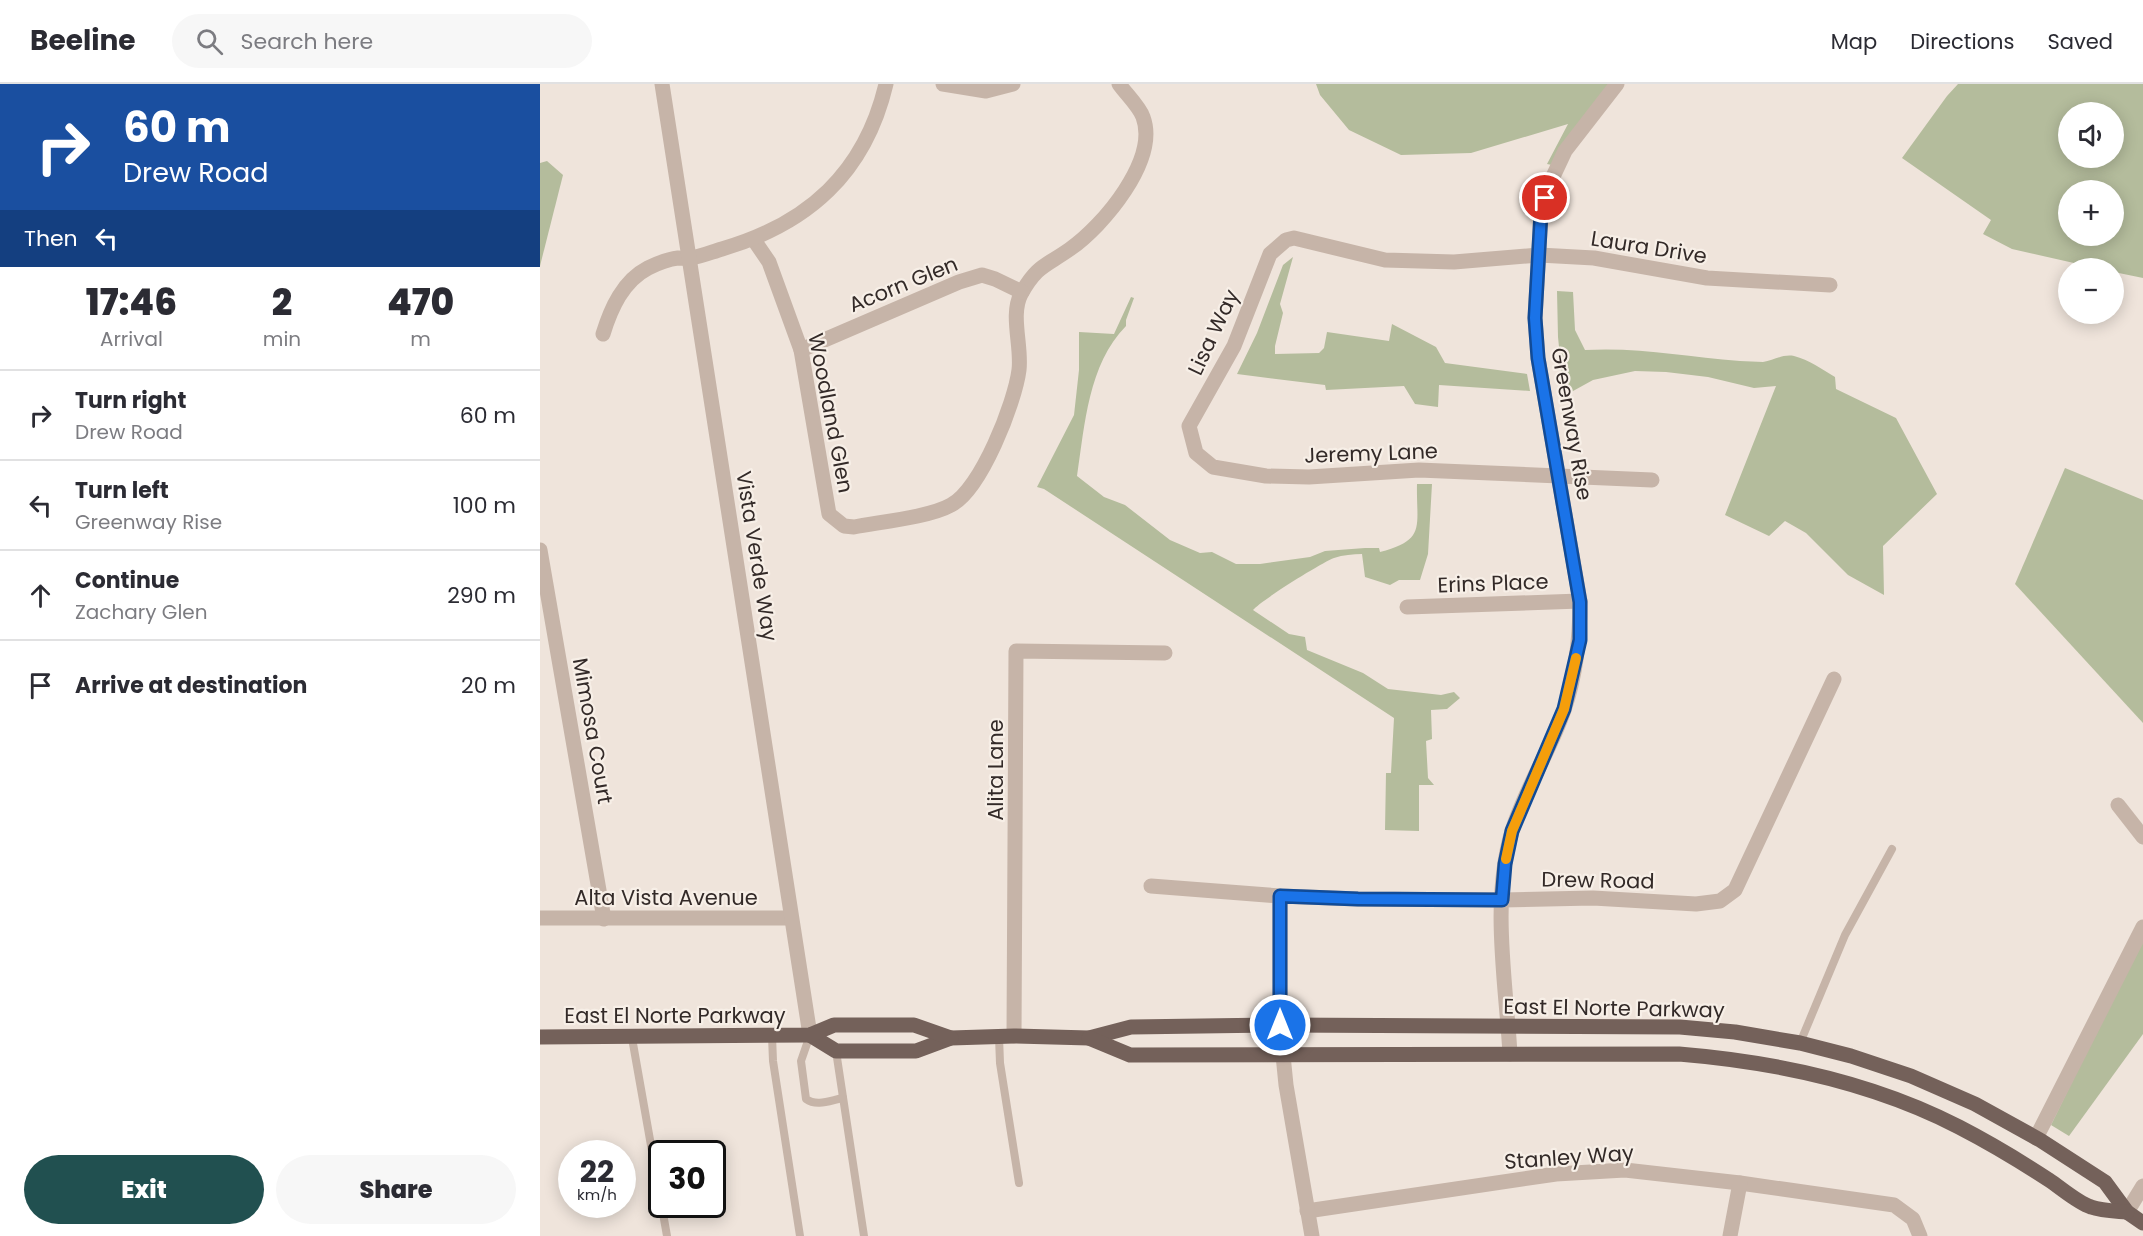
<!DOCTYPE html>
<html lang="en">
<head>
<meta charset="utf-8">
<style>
  :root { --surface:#fff; --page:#f7f7f7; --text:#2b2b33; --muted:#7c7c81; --line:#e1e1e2; --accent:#215050 }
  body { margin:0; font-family:Poppins,sans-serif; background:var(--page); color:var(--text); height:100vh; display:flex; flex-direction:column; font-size:22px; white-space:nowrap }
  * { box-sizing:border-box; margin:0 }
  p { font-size:20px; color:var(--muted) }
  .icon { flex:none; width:33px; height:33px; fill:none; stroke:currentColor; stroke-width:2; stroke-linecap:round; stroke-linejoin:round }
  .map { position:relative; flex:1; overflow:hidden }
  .sheet { display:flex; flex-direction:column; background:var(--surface); width:540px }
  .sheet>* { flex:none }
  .hud { background:#1a4fa0; color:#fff; overflow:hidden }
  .controls { position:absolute; left:1518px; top:18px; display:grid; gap:12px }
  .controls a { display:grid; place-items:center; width:66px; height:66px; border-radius:50%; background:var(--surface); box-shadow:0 3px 15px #0003; font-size:30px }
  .speed { position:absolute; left:18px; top:1056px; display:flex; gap:12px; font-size:30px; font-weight:700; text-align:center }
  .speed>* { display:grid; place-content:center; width:78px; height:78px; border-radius:50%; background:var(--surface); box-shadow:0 3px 15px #0003; line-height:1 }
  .speed small { font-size:15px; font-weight:400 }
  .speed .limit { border:3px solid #111; border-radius:9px; background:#fff; color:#111 }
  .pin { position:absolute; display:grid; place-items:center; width:51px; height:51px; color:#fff; margin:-26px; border:3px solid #fff; border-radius:50%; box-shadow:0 2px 6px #0007 }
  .me { position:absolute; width:66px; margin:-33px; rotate:0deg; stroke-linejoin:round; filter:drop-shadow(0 0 4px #0008) }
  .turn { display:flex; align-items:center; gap:21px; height:126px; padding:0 24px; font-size:27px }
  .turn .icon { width:78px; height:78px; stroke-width:2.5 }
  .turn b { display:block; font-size:42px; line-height:51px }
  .then { display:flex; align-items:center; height:57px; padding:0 24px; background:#0003; gap:12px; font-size:22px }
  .eta { display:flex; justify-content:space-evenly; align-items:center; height:102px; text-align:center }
  .eta b { font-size:36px; font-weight:800; line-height:42px }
  .cta { display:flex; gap:12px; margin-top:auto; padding:12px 24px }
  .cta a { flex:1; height:69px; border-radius:36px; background:var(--accent); color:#fff; font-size:24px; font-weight:800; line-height:69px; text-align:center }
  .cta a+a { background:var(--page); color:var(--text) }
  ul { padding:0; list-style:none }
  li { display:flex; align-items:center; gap:18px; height:90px; padding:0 24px; border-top:2px solid var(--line) }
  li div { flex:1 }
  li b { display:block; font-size:22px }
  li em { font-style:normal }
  header { display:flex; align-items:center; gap:36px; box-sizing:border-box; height:84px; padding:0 30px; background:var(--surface); border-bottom:2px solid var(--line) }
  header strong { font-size:28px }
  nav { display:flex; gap:33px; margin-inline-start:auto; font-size:21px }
  .search { width:420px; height:54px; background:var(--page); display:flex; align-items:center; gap:15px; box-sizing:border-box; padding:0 21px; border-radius:33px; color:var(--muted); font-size:22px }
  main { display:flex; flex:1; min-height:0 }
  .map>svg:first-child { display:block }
  .green { fill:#b4bc9c; fill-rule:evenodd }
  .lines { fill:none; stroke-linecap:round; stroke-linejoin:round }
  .service { stroke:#c6b4a8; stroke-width:8 }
  .minor { stroke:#c6b4a8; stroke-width:15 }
  .tertiary { stroke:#c6b4a8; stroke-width:15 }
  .primary { stroke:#74615a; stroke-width:15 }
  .route-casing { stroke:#114b97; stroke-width:15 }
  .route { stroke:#1a73e8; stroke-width:10 }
  .slow { stroke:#f59e0b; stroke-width:10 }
  .labels { text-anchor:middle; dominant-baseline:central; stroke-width:4.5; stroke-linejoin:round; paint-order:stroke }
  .street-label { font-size:21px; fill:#332a28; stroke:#f7efe7 }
</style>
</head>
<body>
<header>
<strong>Beeline</strong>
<div class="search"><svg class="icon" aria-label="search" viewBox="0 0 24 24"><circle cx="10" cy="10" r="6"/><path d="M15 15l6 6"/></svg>Search here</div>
<nav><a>Map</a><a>Directions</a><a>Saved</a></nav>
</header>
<main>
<section class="sheet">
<div class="hud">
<div class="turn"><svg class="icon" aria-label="right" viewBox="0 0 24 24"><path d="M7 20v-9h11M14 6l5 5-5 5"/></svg><div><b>60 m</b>Drew Road</div></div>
<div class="then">Then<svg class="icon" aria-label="left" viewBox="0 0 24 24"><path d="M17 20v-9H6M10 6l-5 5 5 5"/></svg></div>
</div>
<div class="eta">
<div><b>17:46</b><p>Arrival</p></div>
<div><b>2</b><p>min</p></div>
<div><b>470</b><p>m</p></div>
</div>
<ul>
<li><svg class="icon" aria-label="right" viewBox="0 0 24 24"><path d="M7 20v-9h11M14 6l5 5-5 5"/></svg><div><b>Turn right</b><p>Drew Road</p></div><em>60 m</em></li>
<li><svg class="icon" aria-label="left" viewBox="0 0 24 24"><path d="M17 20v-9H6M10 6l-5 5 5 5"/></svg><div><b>Turn left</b><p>Greenway Rise</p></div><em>100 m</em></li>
<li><svg class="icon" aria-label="ahead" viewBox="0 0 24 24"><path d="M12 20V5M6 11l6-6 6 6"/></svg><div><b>Continue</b><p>Zachary Glen</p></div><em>290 m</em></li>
<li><svg class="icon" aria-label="arrive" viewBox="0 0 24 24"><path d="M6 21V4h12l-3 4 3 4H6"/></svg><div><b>Arrive at destination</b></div><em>20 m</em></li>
</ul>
<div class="cta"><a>Exit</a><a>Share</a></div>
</section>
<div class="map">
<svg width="1603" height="1152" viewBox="0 0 1603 1152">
  <rect width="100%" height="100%" fill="#efe4db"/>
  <!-- green -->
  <g class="green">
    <polygon points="776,0 1070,0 1012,81 1007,80 1028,40 931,69 861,71 809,46 780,11"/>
    <path d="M1418,0H1603V194L1574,188V184H1556L1472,165L1443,150L1451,136L1362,74L1407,12ZM1528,28H1574V74H1528ZM1528,106H1574V152H1528Z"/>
    <polygon points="7,77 23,91 0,182 0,79"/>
    <polygon points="753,173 740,220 743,229 735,262 735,270 779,269 784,264 787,248 849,257 852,240 896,263 905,279 987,290 990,307 899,301 898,323 875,320 864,302 786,306 785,301 697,290 717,249 743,181"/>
    <path d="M1017,207L1033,208L1035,246L1045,266C1100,263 1146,273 1200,277C1207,277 1216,278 1223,278C1234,276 1243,270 1254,272C1269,276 1282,285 1295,293L1296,305L1356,334L1397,410L1343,462L1344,511L1308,491L1266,449L1245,437L1229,452L1185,431L1236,302L1214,304L1168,293L1126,288L1095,287L1053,296L1024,312L1018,253Z"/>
    <path d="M591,213L594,214L586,236V242C548,281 545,340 537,392L564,413L585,421L630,456L660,469L672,468L696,480H720L770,473L785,467L825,464H839L840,468C887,456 876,442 877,400H892L888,470L880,496H859L850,501L825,493L822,470C813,470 803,471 794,474C781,479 720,517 713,526L749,550L765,553L767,566L823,589L848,605L901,611L914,608L920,614L907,625L891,626L892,655L886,657L888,694L894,701H879V747L845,746L846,689H851L854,634L504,405L497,403L534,331L539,286V248L574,250Z"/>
    <polygon points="1525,384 1603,416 1603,639 1475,500"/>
    <polygon points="1603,852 1603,950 1529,1052 1511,1041"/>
  </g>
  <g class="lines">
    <!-- service -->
    <g class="service">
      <path d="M270,951L261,977L266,1015C277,1023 291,1016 303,1014"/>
      <polyline points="232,952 233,977 260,1152"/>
      <polyline points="459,953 460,979 479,1099"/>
      <polyline points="92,954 127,1152"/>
      <polyline points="1260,959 1305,851 1352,765"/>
      <polyline points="296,967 324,1152"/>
    </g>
    <!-- minor -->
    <g class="minor">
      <polyline points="403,0 446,7 473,0"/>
      <path d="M214,156L229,178L261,266L289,430L304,442L314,443C340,438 390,433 411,421C441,406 475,318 479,286C482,262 470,231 481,210C497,181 506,182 530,165C563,142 619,76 603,33C599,22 586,10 579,0"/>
      <path d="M63,250C71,224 83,197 108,184C116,180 129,175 138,174C143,174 147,175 152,174C162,172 172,168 182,165C268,140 325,89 346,0"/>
      <polyline points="261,266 419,198 442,191 455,195 482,208"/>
      <polyline points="1112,396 879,386 769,393 726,392 673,383 656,369 649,342 694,262 730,170 746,156 754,154 845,176 914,178 999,171 1054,174 1167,194 1290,201"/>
      <polyline points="0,466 64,835"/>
      <polyline points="867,523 1040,517"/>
      <polyline points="1578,721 1603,753"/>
      <polyline points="611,802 740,812 818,815 962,816 1053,814 1156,820 1180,817 1195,806 1294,595"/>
      <polyline points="0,834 251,834"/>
      <polyline points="740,941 740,812"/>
      <polyline points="474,952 476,567 625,569"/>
      <path d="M970,970C966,898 951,818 972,747C985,705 1010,667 1024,626C1036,591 1040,554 1040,517L998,274L995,234L1001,129L1010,99L1025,67L1077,0"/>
      <polyline points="1496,1054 1603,843"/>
      <polyline points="767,1127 1016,1090 1085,1086 1200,1099 1354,1121 1373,1135 1380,1152"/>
      <polyline points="1587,1128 1603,1102"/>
      <polyline points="1190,1152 1200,1099"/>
    </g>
    <!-- tertiary -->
    <g class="tertiary">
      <polyline points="122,0 270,951"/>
      <polyline points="740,941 746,1001 772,1152"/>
    </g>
    <!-- primary -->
    <g class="primary">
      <polyline points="270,951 296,967 376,967 411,954 474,952 549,954 591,943 740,941 1140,943 1195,948 1260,959 1311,972 1371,992 1435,1020 1500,1056 1565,1098 1587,1128 1603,1139"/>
      <polyline points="0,953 270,951 294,941 374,941 411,954"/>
      <path d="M549,954L590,971L1139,970C1236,978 1332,998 1419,1043C1450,1059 1480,1077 1509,1096C1521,1104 1538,1119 1551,1123C1562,1127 1576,1127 1587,1128"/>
    </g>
  </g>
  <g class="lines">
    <!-- route casing -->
    <g class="route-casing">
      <polyline id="route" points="740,941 740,812 818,815 962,816 965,780 972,747 1024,625 1040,556 1040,518 998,274 995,234 1001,129 1005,114"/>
    </g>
    <!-- route -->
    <use href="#route" class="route"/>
    <!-- slow -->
    <polyline class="slow" points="966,775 972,747 1024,625 1036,574"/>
  </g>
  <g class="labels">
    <!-- street labels -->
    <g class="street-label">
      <text transform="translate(1109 163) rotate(9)">Laura Drive</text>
      <text transform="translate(363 200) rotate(-22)">Acorn Glen</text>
      <text transform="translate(673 248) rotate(-65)">Lisa Way</text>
      <text transform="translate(291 329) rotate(79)">Woodland Glen</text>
      <text transform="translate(1032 340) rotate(80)">Greenway Rise</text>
      <text transform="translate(831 369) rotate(-2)">Jeremy Lane</text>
      <text transform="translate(217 472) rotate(81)">Vista Verde Way</text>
      <text transform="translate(953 499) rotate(-2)">Erins Place</text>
      <text transform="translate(53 647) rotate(80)">Mimosa Court</text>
      <text transform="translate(455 686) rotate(-90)">Alita Lane</text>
      <text transform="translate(1058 796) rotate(1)">Drew Road</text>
      <text x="126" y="813">Alta Vista Avenue</text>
      <text transform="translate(1074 924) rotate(1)">East El Norte Parkway</text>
      <text x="135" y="931">East El Norte Parkway</text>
      <text transform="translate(1029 1073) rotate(-4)">Stanley Way</text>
    </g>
  </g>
</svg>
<div class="controls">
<a><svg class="icon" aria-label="sound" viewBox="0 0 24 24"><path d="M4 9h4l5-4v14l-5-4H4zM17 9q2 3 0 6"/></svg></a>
<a>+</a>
<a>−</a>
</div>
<div class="speed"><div>22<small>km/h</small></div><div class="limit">30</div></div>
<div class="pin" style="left:1005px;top:114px;background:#d93025"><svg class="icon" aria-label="arrive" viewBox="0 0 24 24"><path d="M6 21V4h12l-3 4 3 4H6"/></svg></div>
<svg class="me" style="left:740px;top:941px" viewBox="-20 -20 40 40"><circle r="17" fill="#1a73e8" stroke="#fff" stroke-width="3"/><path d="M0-11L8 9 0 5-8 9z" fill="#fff"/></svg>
</div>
</main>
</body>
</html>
